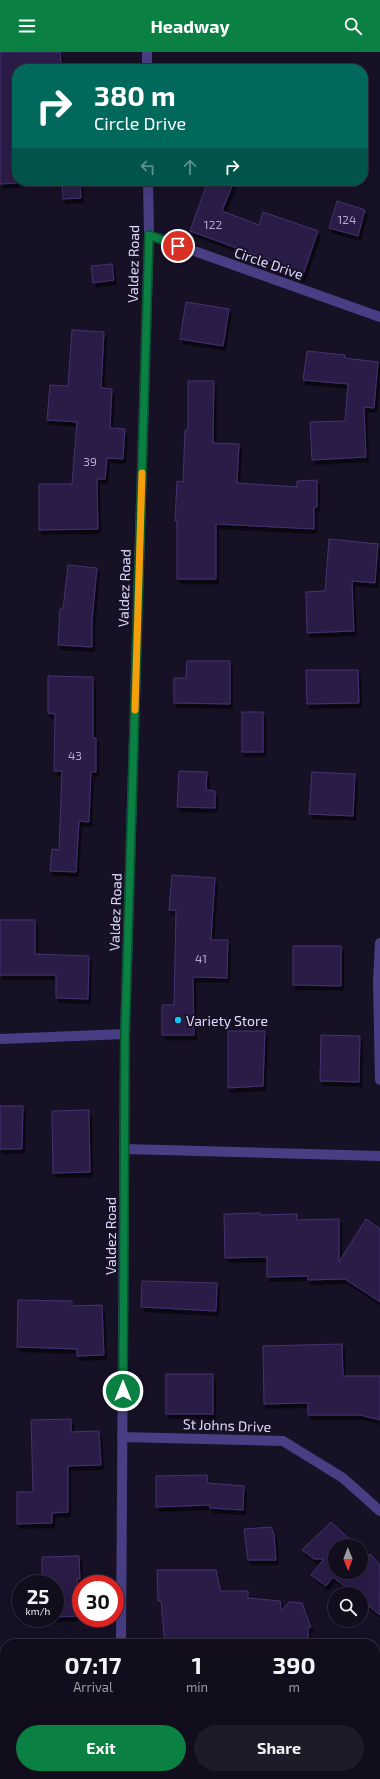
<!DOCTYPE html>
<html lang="en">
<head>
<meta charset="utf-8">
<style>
  :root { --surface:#110d1c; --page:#1e1b29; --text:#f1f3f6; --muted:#9c9ca3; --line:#302d3b; --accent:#0b8043 }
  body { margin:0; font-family:"Exo 2",sans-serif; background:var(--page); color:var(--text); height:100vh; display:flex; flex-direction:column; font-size:15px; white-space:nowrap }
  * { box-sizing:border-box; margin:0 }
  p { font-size:13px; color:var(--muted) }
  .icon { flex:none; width:22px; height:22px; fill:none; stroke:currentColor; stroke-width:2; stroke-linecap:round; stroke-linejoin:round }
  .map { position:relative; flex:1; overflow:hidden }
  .drawer { position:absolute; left:0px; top:1587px; width:380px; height:140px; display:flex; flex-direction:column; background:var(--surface); border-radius:16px 16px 0 0; box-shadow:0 4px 16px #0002,0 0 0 1px var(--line) }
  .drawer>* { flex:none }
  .hud { position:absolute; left:12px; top:12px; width:356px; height:122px; border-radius:16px; box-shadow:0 4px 16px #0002,0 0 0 1px var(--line); background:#00695c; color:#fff; overflow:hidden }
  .needle { width:26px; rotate:179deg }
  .fabs { position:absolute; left:328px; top:1487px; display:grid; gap:8px }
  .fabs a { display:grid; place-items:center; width:40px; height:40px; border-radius:50%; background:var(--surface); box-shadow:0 4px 16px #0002,0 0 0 1px var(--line); font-size:20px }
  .speed { position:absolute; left:12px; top:1523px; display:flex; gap:8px; font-size:20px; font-weight:700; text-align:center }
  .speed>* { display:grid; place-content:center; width:52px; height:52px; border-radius:50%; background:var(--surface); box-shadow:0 4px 16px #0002,0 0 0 1px var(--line); line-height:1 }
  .speed small { font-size:10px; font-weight:400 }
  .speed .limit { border:6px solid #d22; background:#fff; color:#111 }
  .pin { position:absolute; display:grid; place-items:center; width:34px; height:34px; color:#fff; margin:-17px; border:2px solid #fff; border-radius:50%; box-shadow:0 1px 4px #0007 }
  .me { position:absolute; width:44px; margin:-22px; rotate:0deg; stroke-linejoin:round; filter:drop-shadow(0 0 3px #0008) }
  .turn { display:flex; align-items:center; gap:14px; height:84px; padding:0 16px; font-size:18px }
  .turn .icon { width:52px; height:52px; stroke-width:2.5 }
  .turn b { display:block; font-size:28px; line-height:34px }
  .lanes { display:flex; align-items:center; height:38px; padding:0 16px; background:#0003; justify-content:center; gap:20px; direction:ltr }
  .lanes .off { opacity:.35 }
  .eta { display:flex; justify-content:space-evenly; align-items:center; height:68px; text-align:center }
  .eta b { font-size:24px; font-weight:700; line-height:28px }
  .action { display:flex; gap:8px; margin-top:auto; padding:8px 16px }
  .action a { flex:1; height:46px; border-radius:24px; background:var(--accent); color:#fff; font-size:16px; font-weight:700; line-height:46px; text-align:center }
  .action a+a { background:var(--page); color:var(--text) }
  header { display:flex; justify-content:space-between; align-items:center; height:52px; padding:0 16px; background:var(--accent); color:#fff; font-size:18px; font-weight:700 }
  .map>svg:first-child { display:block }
  .building { fill:#2a1e46; stroke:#443171; filter:url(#shadow) }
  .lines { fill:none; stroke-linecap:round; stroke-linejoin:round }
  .minor { stroke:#483e83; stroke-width:10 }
  .route-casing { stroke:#07532c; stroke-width:10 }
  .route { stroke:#0b8043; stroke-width:7 }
  .slow { stroke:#f59e0b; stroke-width:7 }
  .poi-dot { fill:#0ec4f3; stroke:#171126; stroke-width:1.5 }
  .labels { text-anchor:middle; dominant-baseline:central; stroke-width:4; stroke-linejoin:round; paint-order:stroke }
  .number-label { font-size:12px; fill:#b2aacf }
  .street-label { font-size:14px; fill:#e0d8fd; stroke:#171126 }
  .poi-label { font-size:14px; fill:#e0d8fd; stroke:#171126; text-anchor:start }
</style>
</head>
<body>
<header><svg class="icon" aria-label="menu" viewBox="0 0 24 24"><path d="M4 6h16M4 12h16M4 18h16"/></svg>Headway<svg class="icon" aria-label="search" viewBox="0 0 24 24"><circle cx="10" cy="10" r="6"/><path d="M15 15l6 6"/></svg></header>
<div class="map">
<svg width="380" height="1727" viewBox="0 0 380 1727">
  <defs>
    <filter id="shadow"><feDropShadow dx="2.5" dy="4.5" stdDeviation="0" flood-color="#0009"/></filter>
  </defs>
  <rect width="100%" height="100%" fill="#171126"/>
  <!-- building -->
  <g class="building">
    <polygon points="0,0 60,0 62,17 17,17 17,131 0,132"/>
    <polygon points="62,129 80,129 81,146 63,147"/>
    <polygon points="208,129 234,129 222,159 259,173 263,160 318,179 302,226 273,216 275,210 190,179"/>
    <polygon points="337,149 365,158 358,184 329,176"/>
    <polygon points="112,212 114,228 93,231 91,214"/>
    <polygon points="186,250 229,257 223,294 180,287"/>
    <polygon points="72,278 104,280 101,336 112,337 110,376 125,377 123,407 107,406 105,427 97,427 98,477 39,478 39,432 72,432 77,370 47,368 50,333 68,334"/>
    <polygon points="307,299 345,303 345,306 378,310 374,356 364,355 366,405 312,408 310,370 345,369 348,332 303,328"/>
    <polygon points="188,329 214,329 213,391 239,392 237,431 297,435 297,429 317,428 317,455 314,455 314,477 216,472 216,527 177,527 177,469 175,469 177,429 183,430 185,378 188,378"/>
    <polygon points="329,487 378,492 375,531 352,529 354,579 307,581 306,540 325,539"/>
    <polygon points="68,513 97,516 92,569 92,595 58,593 60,557 63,557"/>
    <polygon points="187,609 230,609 230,652 174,651 174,626 186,626"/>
    <polygon points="306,618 358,618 359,651 307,652"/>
    <polygon points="48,624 93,625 93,686 96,686 96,720 91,720 89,770 79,769 76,820 50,819 52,797 59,798 62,719 54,719 55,662 48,661"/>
    <rect x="242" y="660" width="21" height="40"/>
    <polygon points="179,719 207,720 206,738 215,739 215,756 177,755"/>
    <polygon points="312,720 355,722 353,764 309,762"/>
    <polygon points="172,823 215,826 211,888 228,888 227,926 193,925 194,983 162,983 162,953 174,953 176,858 169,858"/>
    <polygon points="0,868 35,868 35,902 89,904 88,947 56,946 56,923 0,923"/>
    <polygon points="293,894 341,894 341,934 293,933"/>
    <polygon points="228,979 265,979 263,1034 228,1036"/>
    <polygon points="321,983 360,984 359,1030 320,1029"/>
    <polygon points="0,1054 23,1054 22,1097 0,1097"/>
    <polygon points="89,1058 90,1120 53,1121 52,1059"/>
    <polygon points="260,1161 260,1163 297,1162 297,1168 339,1167 339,1210 366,1167 380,1177 380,1250 345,1227 308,1228 308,1224 267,1225 267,1205 225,1206 224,1162"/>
    <polygon points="142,1229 217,1231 216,1259 141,1255"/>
    <polygon points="18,1248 72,1249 72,1254 102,1253 104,1303 77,1304 77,1297 17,1295"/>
    <polygon points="342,1292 343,1324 380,1324 380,1368 360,1363 308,1363 308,1351 264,1352 263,1294"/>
    <rect x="166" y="1322" width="47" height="40"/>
    <polygon points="71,1367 71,1380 99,1379 101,1413 68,1414 68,1460 52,1461 52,1471 17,1472 17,1440 33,1440 31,1368"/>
    <polygon points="207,1423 208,1431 244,1434 243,1458 210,1456 210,1453 156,1455 156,1424"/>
    <polygon points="331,1470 357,1494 335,1494 335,1520 361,1520 361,1497 368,1504 370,1502 380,1513 380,1563 361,1548 361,1542 354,1542 333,1525 326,1534 311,1523 324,1507 314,1507 302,1498"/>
    <polygon points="271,1475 274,1482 276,1508 248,1508 244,1477"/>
    <polygon points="79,1504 80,1527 77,1527 79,1564 55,1565 55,1527 42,1527 42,1505"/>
    <polygon points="157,1518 216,1518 221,1539 248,1539 248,1546 280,1549 281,1559 289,1550 302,1551 311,1575 308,1576 308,1592 165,1592 161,1549 158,1549"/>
  </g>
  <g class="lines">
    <!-- minor -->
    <g class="minor">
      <polyline points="147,0 147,17"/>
      <polyline points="149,183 380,265"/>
      <polyline points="380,891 378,929 380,1028"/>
      <polyline points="0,987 125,982"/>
      <polyline points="124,1097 380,1104"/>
      <polyline points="122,1385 283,1389 343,1426 380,1459"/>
      <polyline points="121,1592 125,982 149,183 148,129"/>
      <polyline points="120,1727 120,1722"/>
    </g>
  </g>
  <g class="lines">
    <!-- route casing -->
    <g class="route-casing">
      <polyline id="route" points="123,1339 125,982 149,183 178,194"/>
    </g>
    <!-- route -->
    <use href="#route" class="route"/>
    <!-- slow -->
    <polyline class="slow" points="135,658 142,421"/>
  </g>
  <!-- markers -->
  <circle class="poi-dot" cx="178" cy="968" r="4"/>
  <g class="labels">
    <!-- number labels -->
    <g class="number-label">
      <text x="347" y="167">124</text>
      <text x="213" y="172">122</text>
      <text x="90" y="409">39</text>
      <text x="75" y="703">43</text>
      <text x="201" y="906">41</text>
    </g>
    <!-- street labels -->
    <g class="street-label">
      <text transform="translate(269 211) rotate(19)">Circle Drive</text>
      <text transform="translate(133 212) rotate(-89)">Valdez Road</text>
      <text transform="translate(124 536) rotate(-88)">Valdez Road</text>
      <text transform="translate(115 860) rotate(-88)">Valdez Road</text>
      <text transform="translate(110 1184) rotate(-90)">Valdez Road</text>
      <text transform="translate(227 1373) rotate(2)">St Johns Drive</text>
    </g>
    <!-- poi labels -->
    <g class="poi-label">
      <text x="186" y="968">Variety Store</text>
    </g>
  </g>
</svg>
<div class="fabs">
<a><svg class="needle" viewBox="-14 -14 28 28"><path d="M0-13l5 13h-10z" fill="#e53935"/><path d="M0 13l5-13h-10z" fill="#9c9ca3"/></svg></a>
<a><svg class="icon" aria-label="search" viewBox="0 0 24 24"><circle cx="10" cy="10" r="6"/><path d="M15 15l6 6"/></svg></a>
</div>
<div class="speed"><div>25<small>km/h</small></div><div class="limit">30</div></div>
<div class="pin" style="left:178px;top:194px;background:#d93025"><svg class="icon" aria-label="arrive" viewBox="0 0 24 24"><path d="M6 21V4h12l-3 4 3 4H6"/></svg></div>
<svg class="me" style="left:123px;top:1339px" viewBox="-20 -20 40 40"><circle r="17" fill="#0b8043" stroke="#fff" stroke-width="3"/><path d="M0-11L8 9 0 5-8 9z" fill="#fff"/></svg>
<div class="hud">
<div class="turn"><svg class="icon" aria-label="right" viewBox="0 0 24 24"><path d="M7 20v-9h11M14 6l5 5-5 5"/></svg><div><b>380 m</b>Circle Drive</div></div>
<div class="lanes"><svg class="icon off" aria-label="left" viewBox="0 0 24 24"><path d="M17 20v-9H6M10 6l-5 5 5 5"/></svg><svg class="icon off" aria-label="ahead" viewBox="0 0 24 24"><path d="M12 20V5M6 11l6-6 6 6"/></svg><svg class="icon" aria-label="right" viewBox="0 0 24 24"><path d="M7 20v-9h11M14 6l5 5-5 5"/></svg></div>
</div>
<section class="drawer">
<div class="eta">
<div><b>07:17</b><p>Arrival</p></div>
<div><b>1</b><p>min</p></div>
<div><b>390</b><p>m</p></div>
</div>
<div class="action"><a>Exit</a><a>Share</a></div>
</section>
</div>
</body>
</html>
